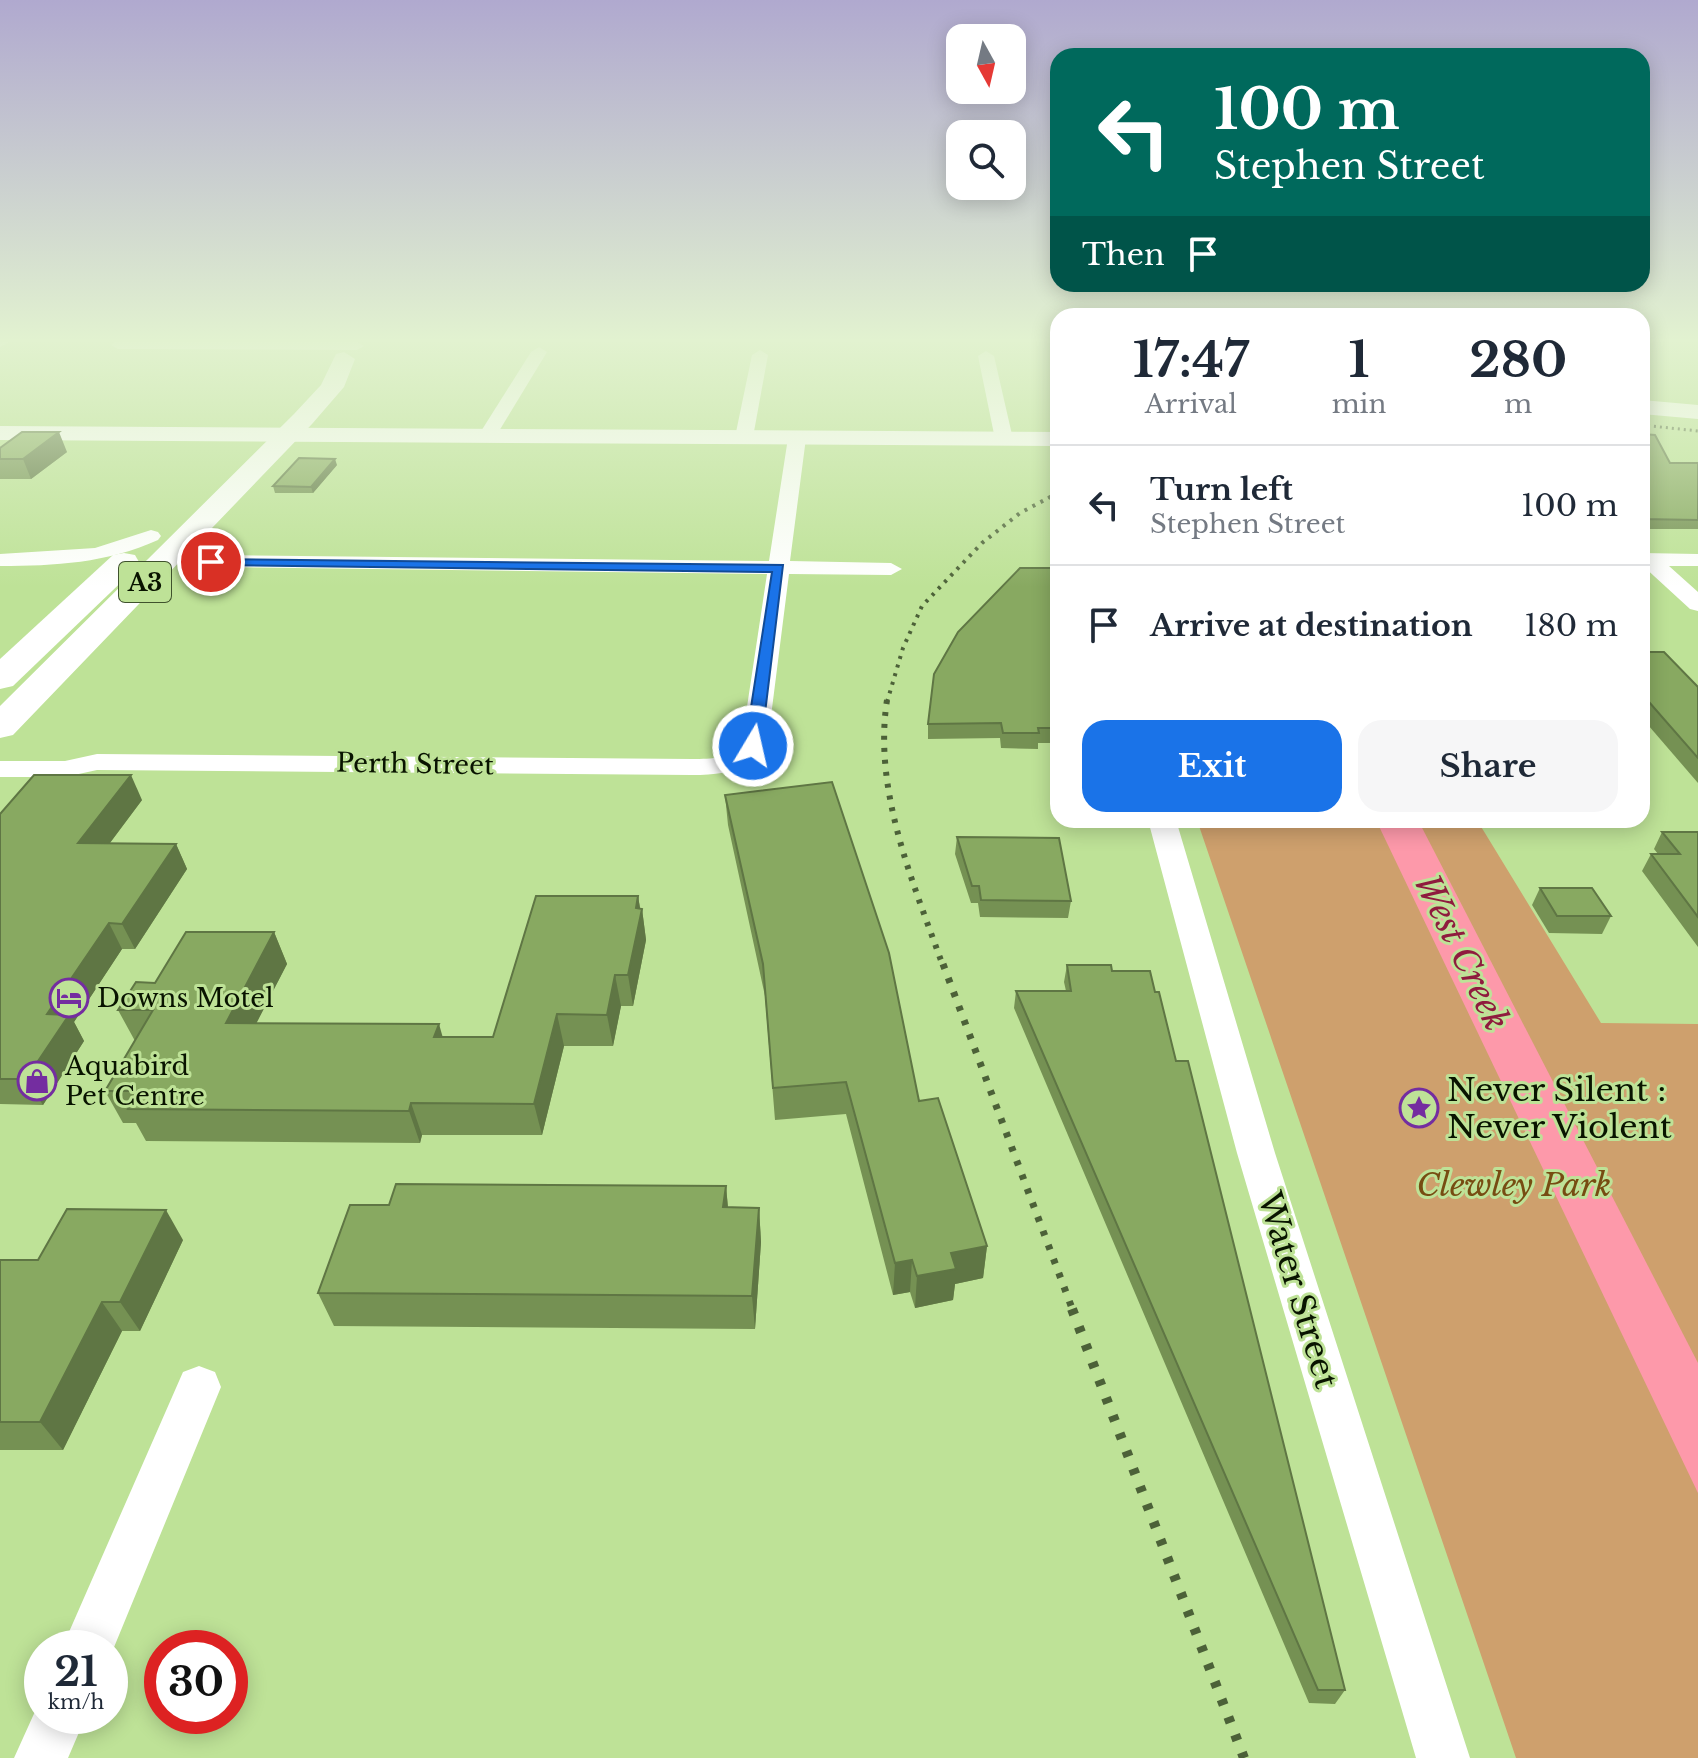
<!DOCTYPE html>
<html lang="en">
<head>
<meta charset="utf-8">
<style>
  :root { --surface:#fff; --page:#f6f6f7; --text:#1f2937; --muted:#747a83; --line:#e0e1e3; --accent:#1a73e8 }
  body { margin:0; font-family:"Libre Baskerville",serif; background:var(--page); color:var(--text); height:100vh; display:flex; flex-direction:column; font-size:30px; white-space:nowrap }
  * { box-sizing:border-box; margin:0 }
  p { font-size:26px; color:var(--muted) }
  .icon { flex:none; width:44px; height:44px; fill:none; stroke:currentColor; stroke-width:2; stroke-linecap:round; stroke-linejoin:round }
  .map { position:relative; flex:1; overflow:hidden }
  .details { position:absolute; left:1050px; top:308px; width:600px; height:520px; display:flex; flex-direction:column; background:var(--surface); border-radius:24px; box-shadow:0 4px 20px #0003 }
  .details>* { flex:none }
  .banner { position:absolute; left:1050px; top:48px; width:600px; height:244px; border-radius:24px; box-shadow:0 4px 20px #0003; background:#00695c; color:#fff; overflow:hidden }
  .needle { width:52px; rotate:172deg }
  .buttons { position:absolute; left:946px; top:24px; display:grid; gap:16px }
  .buttons a { display:grid; place-items:center; width:80px; height:80px; border-radius:16px; background:var(--surface); box-shadow:0 4px 20px #0003; font-size:40px }
  .speed { position:absolute; left:24px; top:1630px; display:flex; gap:16px; font-size:40px; font-weight:700; text-align:center }
  .speed>* { display:grid; place-content:center; width:104px; height:104px; border-radius:50%; background:var(--surface); box-shadow:0 4px 20px #0003; line-height:1 }
  .speed small { font-size:20px; font-weight:400 }
  .speed .limit { border:12px solid #d22; background:#fff; color:#111 }
  .pin { position:absolute; display:grid; place-items:center; width:68px; height:68px; color:#fff; margin:-34px; border:4px solid #fff; border-radius:50%; box-shadow:0 2px 8px #0007 }
  .me { position:absolute; width:88px; margin:-44px; rotate:9deg; stroke-linejoin:round; filter:drop-shadow(0 0 6px #0008) }
  .turn { display:flex; align-items:center; gap:28px; height:168px; padding:0 32px; font-size:36px }
  .turn .icon { width:104px; height:104px; stroke-width:2.5 }
  .turn b { display:block; font-size:56px; line-height:68px }
  .then { display:flex; align-items:center; height:76px; padding:0 32px; background:#0003; gap:16px; font-size:30px }
  .eta { display:flex; justify-content:space-evenly; align-items:center; height:136px; text-align:center }
  .eta b { font-size:48px; font-weight:700; line-height:56px }
  .action { display:flex; gap:16px; margin-top:auto; padding:16px 32px }
  .action a { flex:1; height:92px; border-radius:24px; background:var(--accent); color:#fff; font-size:32px; font-weight:700; line-height:92px; text-align:center }
  .action a+a { background:var(--page); color:var(--text) }
  ul { padding:0; list-style:none }
  li { display:flex; align-items:center; gap:24px; height:120px; padding:0 32px; border-top:2px solid var(--line) }
  li div { flex:1 }
  li b { display:block; font-size:30px }
  li em { font-style:normal }
  .map>svg:first-child { display:block }
  .green { fill:#cea06d }
  .water { fill:#fd99aa }
  .lines { fill:none; stroke-linecap:round; stroke-linejoin:round }
  .street { fill:#fff; fill-rule:evenodd }
  .secondary { fill:#fff; fill-rule:evenodd }
  .highway { fill:#fff; fill-rule:evenodd }
  .rail-far4 { stroke:#4c6138; stroke-width:3; stroke-dasharray:2 4; stroke-linecap:butt }
  .rail-far3 { stroke:#4c6138; stroke-width:4; stroke-dasharray:3 6; stroke-linecap:butt }
  .rail-far2 { stroke:#4c6138; stroke-width:6; stroke-dasharray:4 8; stroke-linecap:butt }
  .rail-far1 { stroke:#4c6138; stroke-width:7; stroke-dasharray:5 10; stroke-linecap:butt }
  .rail { stroke:#4c6138; stroke-width:10; stroke-dasharray:6 13; stroke-linecap:butt }
  .wall { fill:#759153 }
  .shaded-wall { fill:#5f7644 }
  .building { fill:#88a961; stroke:#5f7644; stroke-width:2 }
  .route { fill:#1a73e8; stroke:#114b97; stroke-width:2 }
  .labels { text-anchor:middle; dominant-baseline:central; stroke-width:6; stroke-linejoin:round; paint-order:stroke }
  .shield { fill:#bee297; stroke:#3f522d; stroke-width:2 }
  .shield-label { font-size:24px; font-weight:bold; fill:#091400 }
  .street-label { font-size:26px; fill:#091400; stroke:#bee297 }
  .poi-label { font-size:26px; fill:#091400; stroke:#bee297; text-anchor:start }
  .near-poi-label { font-size:32px; fill:#091400; stroke:#bee297; text-anchor:start }
  .near-park-label { font-size:32px; font-style:italic; fill:#774c12; stroke:#bee297 }
  .near-street-label { font-size:32px; fill:#091400; stroke:#bee297 }
  .near-water-label { font-size:34px; font-style:italic; fill:#8f1b3e; stroke:#bee297 }
</style>
</head>
<body>
<div class="map">
<svg width="1698" height="1758" viewBox="0 0 1698 1758">
  <rect width="100%" height="100%" fill="#bee297"/>
  <!-- green -->
  <polygon class="green" points="1197,820 1477,820 1601,1023 1698,1024 1698,1758 1516,1758"/>
  <!-- water -->
  <polygon class="water" points="1376,820 1418,820 1698,1363 1698,1493"/>
  <g class="lines">
    <!-- street -->
    <g class="street">
      <polygon points="0,341 11,341 0,347"/>
      <polygon points="116,341 357,342 364,346 357,350 118,349 111,345"/>
      <polygon points="539,347 547,352 496,436 487,441 481,440 478,436 531,352"/>
      <polygon points="760,350 768,355 753,437 744,442 735,437 752,355"/>
      <polygon points="986,351 994,356 1013,439 1004,444 995,439 978,356"/>
      <path d="M797,433L806,438L790,561L891,563L902,569L891,575L789,574L768,740C753,771 724,775 692,775L97,770L65,777H0V761H65L97,754L692,759C712,759 732,759 742,740L767,574L214,567L184,561L171,544L181,538C196,541 194,554 214,555L769,561L788,438Z"/>
      <path d="M151,530L158,532L161,536L158,540C107,563 55,566 0,566V554L95,548Z"/>
      <polygon points="1642,553 1698,554 1698,566 1669,566 1698,592 1698,611 1690,609 1642,565"/>
      <polygon points="1148,820 1176,820 1275,1153 1470,1758 1416,1758 1237,1153"/>
      <polygon points="199,1366 215,1372 221,1387 110,1657 110,1648 62,1648 183,1372"/>
      <polygon points="42,1696 42,1716 86,1716 68,1758 14,1758"/>
    </g>
    <!-- secondary -->
    <g class="secondary">
      <polygon points="1642,400 1698,405 1698,419 1642,414"/>
      <polygon points="0,426 1058,432 1058,446 0,440"/>
    </g>
    <!-- highway -->
    <g class="highway">
      <polygon points="344,352 355,359 344,387 312,424 13,735 0,738 0,706 294,414 321,385 336,354"/>
      <polygon points="124,553 135,555 139,562 135,569 13,686 0,689 0,659 113,555"/>
    </g>
    <!-- rail-far4 -->
    <g class="rail-far4">
      <polyline points="1642,425 1698,431"/>
      <polyline points="1048,498 1058,493"/>
    </g>
    <!-- rail-far3 -->
    <polyline class="rail-far3" points="887,702 903,648 922,606 982,543 1020,513 1052,496"/>
    <!-- rail-far2 -->
    <path class="rail-far2" d="M887,700C873,791 913,882 943,966"/>
    <!-- rail-far1 -->
    <polyline class="rail-far1" points="943,964 1073,1311"/>
    <!-- rail -->
    <polyline class="rail" points="1072,1309 1244,1758"/>
  </g>
  <!-- wall -->
  <g class="wall">
    <polygon points="1642,434 1670,463 1698,463 1698,529 1642,529"/>
    <polygon points="0,448 67,452 31,479 0,479"/>
    <polygon points="337,465 313,493 275,493 273,486"/>
    <polygon points="1058,568 1058,743 1038,743 1038,749 1001,748 1000,738 928,739 928,724"/>
    <polygon points="1642,652 1698,687 1698,783 1642,718"/>
    <polygon points="725,795 919,1101 987,1246 983,1278 955,1284 953,1300 915,1308 910,1292 893,1295 846,1114 775,1120 765,996 728,825"/>
    <polygon points="142,800 110,843 176,844 187,869 135,949 122,949 74,1022 84,1041 43,1105 0,1104 0,814"/>
    <polygon points="1662,832 1698,832 1698,947 1642,871 1651,854 1658,854 1654,849"/>
    <polygon points="957,837 1071,901 1068,918 980,917 978,903 971,903 955,854"/>
    <polygon points="1540,888 1611,916 1602,934 1549,933 1532,905"/>
    <polygon points="638,896 640,908 642,909 646,940 633,1006 621,1006 613,1046 564,1046 542,1135 422,1135 420,1143 146,1141 136,1123 123,1123 105,1091 135,1041 118,1010 155,983 274,932 287,964 256,1023 443,1037 493,1037"/>
    <polygon points="1067,965 1112,971 1155,992 1176,1061 1345,1690 1335,1704 1309,1703 1014,1008 1016,991 1066,991 1064,982"/>
    <polygon points="726,1186 728,1207 759,1208 761,1242 755,1329 334,1326 318,1293 389,1205"/>
    <polygon points="183,1240 140,1331 122,1331 63,1450 0,1450 0,1260 38,1260"/>
  </g>
  <!-- shaded-wall -->
  <g class="shaded-wall">
    <polygon points="59,432 67,452 31,479 23,459"/>
    <polygon points="335,459 337,465 313,493 311,487"/>
    <polygon points="131,775 142,800 91,868 78,843"/>
    <polygon points="176,844 187,869 135,949 122,924"/>
    <polygon points="638,896 641,914 642,909 646,940 633,1006 628,975 636,908"/>
    <polygon points="109,923 122,949 74,1022 84,1041 43,1105 26,1079 47,1014"/>
    <polygon points="274,932 287,964 240,1055 226,1023"/>
    <polygon points="615,975 621,1006 613,1046 607,1015"/>
    <polygon points="557,1014 564,1046 542,1135 534,1104"/>
    <polygon points="439,1024 448,1056 434,1037"/>
    <polygon points="411,1103 422,1135 420,1143 409,1111"/>
    <polygon points="726,1186 729,1221 723,1207"/>
    <polygon points="759,1208 761,1242 755,1329 752,1296"/>
    <polygon points="166,1210 183,1240 140,1331 120,1302"/>
    <polygon points="987,1246 983,1278 955,1284 953,1300 915,1308 917,1276 951,1253"/>
    <polygon points="912,1260 910,1292 893,1295 895,1263"/>
    <polygon points="102,1302 122,1331 63,1450 40,1422"/>
  </g>
  <!-- building -->
  <g class="building">
    <polygon points="22,432 59,432 23,459 0,459 0,448"/>
    <polygon points="1642,434 1655,435 1670,463 1698,463 1698,520 1642,519"/>
    <polygon points="299,458 335,459 311,487 273,486"/>
    <polygon points="1020,568 1058,568 1058,728 1038,728 1039,733 1003,733 1001,723 928,724 934,674 958,632"/>
    <polygon points="1642,652 1664,652 1698,687 1698,758 1642,694"/>
    <polygon points="34,775 131,775 78,843 176,844 122,924 109,923 47,1014 69,1015 26,1079 0,1079 0,814"/>
    <polygon points="832,782 889,953 919,1101 938,1098 987,1246 951,1253 956,1269 917,1276 912,1260 895,1263 846,1082 773,1088 763,964 725,795"/>
    <polygon points="1662,832 1698,832 1698,917 1651,854 1680,854"/>
    <polygon points="957,837 1059,838 1071,901 981,900 979,886 972,886"/>
    <polygon points="1540,888 1592,888 1611,916 1557,916"/>
    <polygon points="536,896 638,896 636,908 642,909 628,975 615,975 607,1015 557,1014 534,1104 411,1103 409,1111 128,1109 138,1091 105,1091 153,1010 118,1010 136,982 155,983 186,932 274,932 226,1023 439,1024 434,1037 493,1037"/>
    <polygon points="1067,965 1111,965 1112,971 1150,971 1155,992 1159,992 1176,1061 1188,1061 1345,1690 1318,1690 1016,991 1071,991"/>
    <polygon points="396,1184 726,1186 723,1207 759,1208 752,1296 318,1293 350,1205 389,1205"/>
    <polygon points="67,1209 166,1210 120,1302 102,1302 40,1422 0,1422 0,1260 38,1260"/>
  </g>
  <!-- sky -->
  <linearGradient id="sky" x2="0" y2="1"><stop stop-color="#b0a9cf"/><stop offset="0.58" stop-color="#e2f2d0"/><stop offset="1" stop-color="#e2f2d0" stop-opacity="0"/></linearGradient>
  <rect width="1698" height="587" fill="url(#sky)"/>
  <!-- route -->
  <polygon class="route" points="206,559 783,565 761,746 753,751 745,746 772,572 211,565 204,562"/>
  <!-- icons -->
  <defs>
    <g id="hotel-ring" transform="scale(2)"><circle r="9.5" fill="#bee297" stroke="#742da0" stroke-width="1.5"/><path d="M-6-4.5h1.5V1H6V5H4.5V3h-9V5H-6ZM-4 0a1.8 1.8 0 1 1 3.6 0ZM.5 0V-2.5h3Q6-2.5 6 0Z" fill="#742da0"/></g>
    <g id="shop-ring" transform="scale(2)"><circle r="9.5" fill="#bee297" stroke="#742da0" stroke-width="1.5"/><path d="M-5-2.5h2.3a2.7 3.5 0 0 1 5.4 0H5L5.5 6h-11ZM-1.5-2.5h3a1.5 2.3 0 0 0-3 0Z" fill="#742da0"/></g>
    <g id="sight-ring" transform="scale(2)"><circle r="9.5" fill="#bee297" stroke="#742da0" stroke-width="1.5"/><path d="M0-6L1.8-2.2L6-1.7L2.9 1.2L3.7 5.4L0 3.3L-3.7 5.4L-2.9 1.2L-6-1.7L-1.8-2.2Z" fill="#742da0"/></g>
  </defs>
  <g fill-rule="evenodd">
    <use href="#hotel-ring" x="69" y="998"/>
    <use href="#shop-ring" x="37" y="1081"/>
    <use href="#sight-ring" x="1419" y="1108"/>
  </g>
  <g class="labels">
    <!-- shield labels -->
    <rect class="shield" x="119" y="562" width="52" height="40" rx="6"/>
    <g class="shield-label">
      <text x="145" y="582">A3</text>
    </g>
    <!-- street labels -->
    <g class="street-label">
      <text transform="translate(415 764) rotate(1)">Perth Street</text>
    </g>
    <!-- poi labels -->
    <g class="poi-label">
      <text x="97" y="998">Downs Motel</text>
      <text x="65" y="1066">Aquabird<tspan x="65" dy="30">Pet Centre</tspan></text>
    </g>
    <!-- near-poi labels -->
    <g class="near-poi-label">
      <text x="1447" y="1090">Never Silent :<tspan x="1447" dy="37">Never Violent</tspan></text>
    </g>
    <!-- near-park labels -->
    <g class="near-park-label">
      <text x="1514" y="1185">Clewley Park</text>
    </g>
    <!-- near-street labels -->
    <g class="near-street-label">
      <text transform="translate(1298 1290) rotate(73)">Water Street</text>
    </g>
    <!-- near-water labels -->
    <g class="near-water-label">
      <text transform="translate(1462 952) rotate(64)">West Creek</text>
    </g>
  </g>
</svg>
<div class="buttons">
<a><svg class="needle" viewBox="-14 -14 28 28"><path d="M0-13l5 13h-10z" fill="#e53935"/><path d="M0 13l5-13h-10z" fill="#747a83"/></svg></a>
<a><svg class="icon" aria-label="search" viewBox="0 0 24 24"><circle cx="10" cy="10" r="6"/><path d="M15 15l6 6"/></svg></a>
</div>
<div class="speed"><div>21<small>km/h</small></div><div class="limit">30</div></div>
<div class="pin" style="left:211px;top:562px;background:#d93025"><svg class="icon" aria-label="arrive" viewBox="0 0 24 24"><path d="M6 21V4h12l-3 4 3 4H6"/></svg></div>
<svg class="me" style="left:753px;top:746px" viewBox="-20 -20 40 40"><circle r="17" fill="#1a73e8" stroke="#fff" stroke-width="3"/><path d="M0-11L8 9 0 5-8 9z" fill="#fff"/></svg>
<div class="banner">
<div class="turn"><svg class="icon" aria-label="left" viewBox="0 0 24 24"><path d="M17 20v-9H6M10 6l-5 5 5 5"/></svg><div><b>100 m</b>Stephen Street</div></div>
<div class="then">Then<svg class="icon" aria-label="arrive" viewBox="0 0 24 24"><path d="M6 21V4h12l-3 4 3 4H6"/></svg></div>
</div>
<section class="details">
<div class="eta">
<div><b>17:47</b><p>Arrival</p></div>
<div><b>1</b><p>min</p></div>
<div><b>280</b><p>m</p></div>
</div>
<ul>
<li><svg class="icon" aria-label="left" viewBox="0 0 24 24"><path d="M17 20v-9H6M10 6l-5 5 5 5"/></svg><div><b>Turn left</b><p>Stephen Street</p></div><em>100 m</em></li>
<li><svg class="icon" aria-label="arrive" viewBox="0 0 24 24"><path d="M6 21V4h12l-3 4 3 4H6"/></svg><div><b>Arrive at destination</b></div><em>180 m</em></li>
</ul>
<div class="action"><a>Exit</a><a>Share</a></div>
</section>
</div>
</body>
</html>
